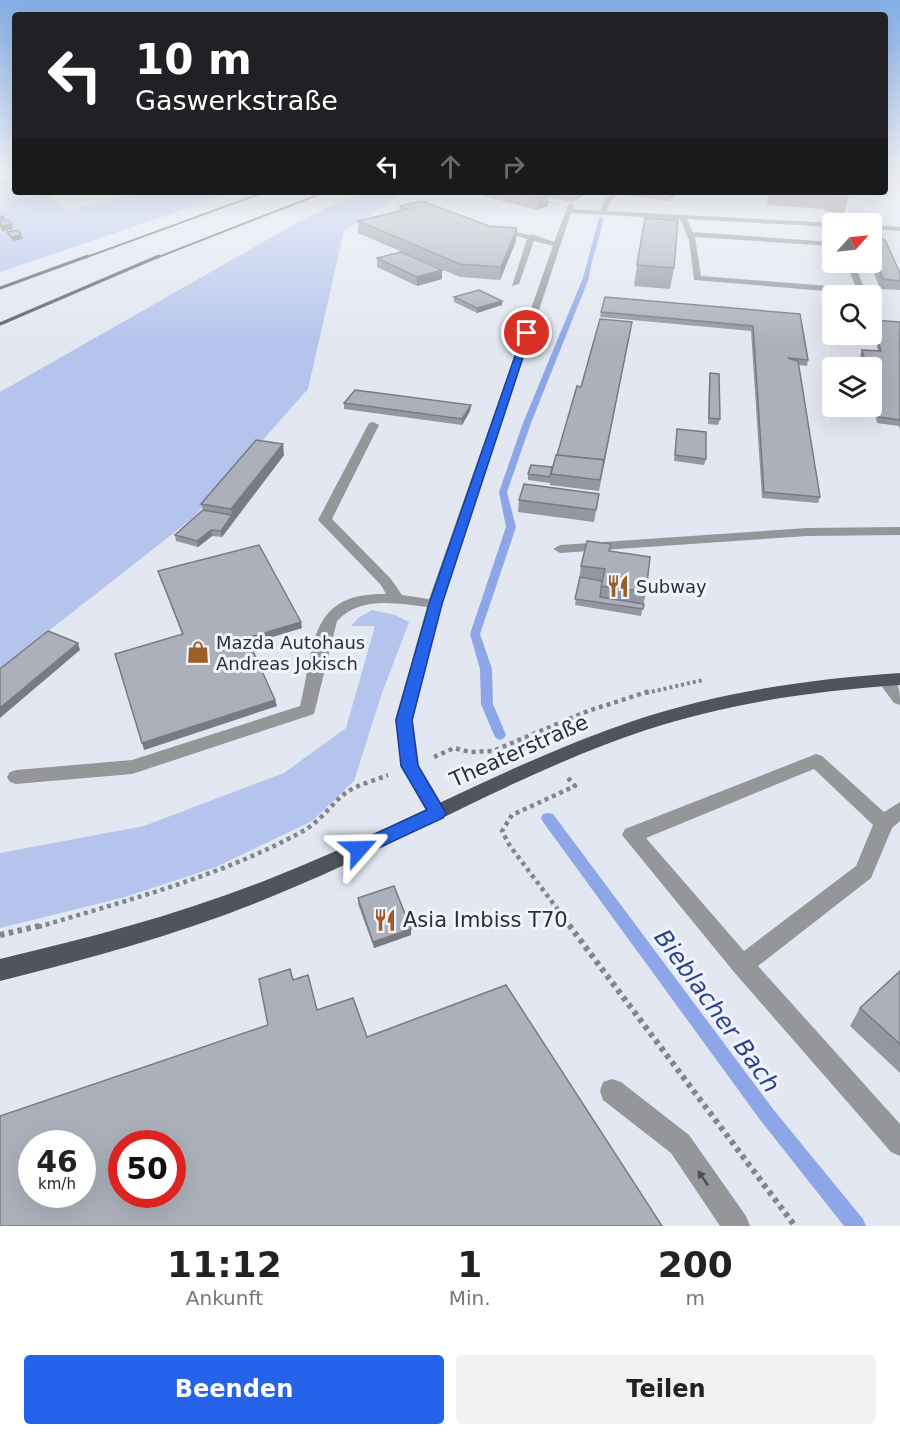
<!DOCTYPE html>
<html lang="de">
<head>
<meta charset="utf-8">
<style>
  :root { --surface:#fff; --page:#f2f2f2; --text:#222; --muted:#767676; --accent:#2563eb }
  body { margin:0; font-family:"DejaVu Sans",sans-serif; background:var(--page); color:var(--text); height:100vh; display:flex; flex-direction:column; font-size:22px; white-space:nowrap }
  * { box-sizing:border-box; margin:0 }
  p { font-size:20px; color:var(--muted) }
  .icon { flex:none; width:33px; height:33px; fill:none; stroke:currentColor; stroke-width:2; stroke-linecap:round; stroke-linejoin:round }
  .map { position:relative; height:1226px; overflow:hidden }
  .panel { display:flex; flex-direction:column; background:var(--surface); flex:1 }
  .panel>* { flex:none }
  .banner { position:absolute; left:12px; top:12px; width:876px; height:183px; border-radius:6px; box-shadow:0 6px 24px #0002; background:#202124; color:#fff; overflow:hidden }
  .needle { width:39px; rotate:63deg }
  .fabs { position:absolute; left:822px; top:213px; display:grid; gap:12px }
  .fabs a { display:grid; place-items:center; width:60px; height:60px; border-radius:6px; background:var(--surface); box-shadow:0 6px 24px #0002; font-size:30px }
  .speed { position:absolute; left:18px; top:1130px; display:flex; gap:12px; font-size:30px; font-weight:700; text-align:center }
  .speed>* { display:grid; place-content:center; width:78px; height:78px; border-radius:50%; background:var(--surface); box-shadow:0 6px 24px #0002; line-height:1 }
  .speed small { font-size:15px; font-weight:400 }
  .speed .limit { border:9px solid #d22; background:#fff; color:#111 }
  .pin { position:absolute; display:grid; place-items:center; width:51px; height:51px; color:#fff; margin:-26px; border:3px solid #fff; border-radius:50%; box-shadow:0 2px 6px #0007 }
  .me { position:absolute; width:66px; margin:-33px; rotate:65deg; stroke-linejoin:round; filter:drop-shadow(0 0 4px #0008) }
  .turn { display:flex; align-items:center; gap:21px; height:126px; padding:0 24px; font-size:27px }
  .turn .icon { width:78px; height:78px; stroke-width:2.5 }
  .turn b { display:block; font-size:42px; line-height:51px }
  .lanes { display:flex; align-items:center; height:57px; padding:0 24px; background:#0003; justify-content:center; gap:30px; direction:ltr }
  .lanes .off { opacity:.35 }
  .eta { display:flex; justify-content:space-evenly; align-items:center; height:102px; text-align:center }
  .eta b { font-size:36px; font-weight:700; line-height:42px }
  .cta { display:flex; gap:12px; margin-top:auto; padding:12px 24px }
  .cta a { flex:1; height:69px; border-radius:6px; background:var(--accent); color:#fff; font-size:24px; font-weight:700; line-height:69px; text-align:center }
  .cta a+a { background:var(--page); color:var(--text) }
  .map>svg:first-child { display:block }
  .green { fill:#b4c4ed }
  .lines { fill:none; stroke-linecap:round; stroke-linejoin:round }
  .stream { fill:#8da6e7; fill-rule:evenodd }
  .path-far3 { stroke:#82858c; stroke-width:1.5; stroke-dasharray:1.5 1.5; stroke-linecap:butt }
  .path-far2 { stroke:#82858c; stroke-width:4; stroke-dasharray:3 3; stroke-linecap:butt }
  .path-far1 { stroke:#82858c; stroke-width:4.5; stroke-dasharray:4 4; stroke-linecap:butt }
  .path { stroke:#82858c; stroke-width:6; stroke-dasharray:4.5 4.5; stroke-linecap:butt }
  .minor { fill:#94969a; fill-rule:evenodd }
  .major { fill:#51545c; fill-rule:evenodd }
  .rail-far1 { stroke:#5c5e64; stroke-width:2 }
  .rail { stroke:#5c5e64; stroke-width:3 }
  .wall { fill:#9497a0 }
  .shaded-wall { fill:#787b82 }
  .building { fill:#acb0ba; stroke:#787b82; stroke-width:1.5; fill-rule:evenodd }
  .oneway { fill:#4d4e52 }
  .route { fill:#2563eb; stroke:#184099; stroke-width:1.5 }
  .labels { text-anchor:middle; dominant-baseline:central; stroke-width:6; stroke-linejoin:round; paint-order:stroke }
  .poi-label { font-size:18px; fill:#2e2f33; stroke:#eff4ff; text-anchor:start }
  .near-street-label { font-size:21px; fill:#2e2f33; stroke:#eff4ff }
  .near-poi-label { font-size:21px; fill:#2e2f33; stroke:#eff4ff; text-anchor:start }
  .near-water-label { font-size:24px; font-style:italic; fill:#2c428e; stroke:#eff4ff }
</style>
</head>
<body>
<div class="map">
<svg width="900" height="1226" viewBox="0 0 900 1226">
  <rect width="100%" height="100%" fill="#e2e7f1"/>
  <!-- green -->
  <g class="green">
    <polygon points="15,181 15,192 43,192 68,210 144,192 235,192 0,272 0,183"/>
    <polygon points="362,192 406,192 344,231 308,389 194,517 0,669 0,392 300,221"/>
    <polygon points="372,610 395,615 409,622 382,693 354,781 312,821 216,867 125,897 0,928 0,853 144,826 284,773 346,728 375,626 351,626 358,618"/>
  </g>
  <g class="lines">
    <!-- stream -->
    <g class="stream">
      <polygon points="510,192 517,192 560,204 558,205"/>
      <path d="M601,217L603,218C601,239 591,257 589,278L531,423L507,492L516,527L480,634L492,669L493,704L506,735L504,738L500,740L496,738L494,735L481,704L480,669L470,634L506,527L499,492L523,423L583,278L599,218Z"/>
      <polygon points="548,813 553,814 773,1109 863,1219 866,1226 844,1226 761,1121 543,822 541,818 543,814"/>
    </g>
    <!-- path-far3 -->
    <g class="path-far3">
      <polyline points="0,176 15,174"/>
      <polyline points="885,176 900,177"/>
      <polyline points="0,182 15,180"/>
    </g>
    <!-- path-far2 -->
    <polyline class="path-far2" points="646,693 703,680"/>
    <!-- path-far1 -->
    <g class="path-far1">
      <polyline points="434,757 454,748 470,752 493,751 588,711 650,691"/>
      <polyline points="568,778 575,786 512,815 502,831 510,846 571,927"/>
      <path d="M38,927C128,900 222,876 305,830C323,819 336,798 350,790C361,784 376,780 388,775"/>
    </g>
    <!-- path -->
    <g class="path">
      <polyline points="569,925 795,1226"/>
      <polyline points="0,935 43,925"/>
    </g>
    <!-- minor -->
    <g class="minor">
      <path d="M613,192H620L611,201L607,211L835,223L832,227L687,219L693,232L832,242V246L695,237L701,276L856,288L846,262H854L865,291L861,294L694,280L689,240L680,219L571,213L442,604L413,720L419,765L447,813L444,818L437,821L430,818L401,766L395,720L427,607C396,603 360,596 337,621L314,714L132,774L16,784L10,782L7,777L10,772L16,770L132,760L300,706C315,648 307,592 386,594L381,585L318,520L369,423L373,422L379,425L332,519L391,579L402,595L429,599L553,246L534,241L519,284L512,286L527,239L493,229L497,227L529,235L532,234L554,242L569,203L574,204L573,209L600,211L605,200Z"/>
      <polygon points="872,225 900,227 900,231 872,229"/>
      <polygon points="900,527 900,535 807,536 560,553 553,549 560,545 807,528"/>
      <path d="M885,674C900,679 900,692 900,705L894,703L877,680L879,676Z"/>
      <path d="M816,754L822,756L884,812L900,802V821L892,828L871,878L758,966L900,1124V1156L891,1152L734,972L622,835L625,829ZM814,769L873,825L856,866L744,951L646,838Z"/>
      <polygon points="612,1079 621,1082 689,1135 746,1216 750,1226 720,1226 671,1153 603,1100 600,1091 603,1082"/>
    </g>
    <!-- major -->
    <path class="major" d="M900,673V685C814,691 728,703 646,730C523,771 411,838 292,888C198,929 99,956 0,981V959C93,937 185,913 274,877C395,829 509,763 633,721C719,692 809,679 900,673Z"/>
    <!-- rail-far1 -->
    <g class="rail-far1">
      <polyline points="84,258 265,192"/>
      <polyline points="156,258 325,192"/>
    </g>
    <!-- rail -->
    <g class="rail">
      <polyline points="0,288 88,256"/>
      <polyline points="0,324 159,256"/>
    </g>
  </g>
  <!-- wall -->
  <g class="wall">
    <polygon points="479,192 565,193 567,192 594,192 590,195 586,194 573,202 548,198 548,206 537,210 479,195"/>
    <polygon points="629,192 678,192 677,194 668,201 629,196"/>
    <polygon points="769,192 847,192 848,198 844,213 825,211 824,209 767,205"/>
    <polygon points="400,206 516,241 500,280 460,277 358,233 358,221 400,211"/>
    <polygon points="872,234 900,273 900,290 880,289 870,262 872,262"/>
    <polygon points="377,258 442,279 417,286 377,267"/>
    <polygon points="637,265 674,268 670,289 634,286"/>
    <polygon points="454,297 502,301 502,305 477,313 454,302"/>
    <polygon points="601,312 800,314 808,360 807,366 799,365 820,497 818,503 762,498 751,331 600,317"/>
    <polygon points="872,320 900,322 900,430 899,426 877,423 872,401 872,368 863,368 860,355 862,350 878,351 872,327"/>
    <polygon points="632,322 599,491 550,485 550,483 528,480 528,474 552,467 581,387"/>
    <polygon points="710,373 720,419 718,425 708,424 709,378"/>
    <polygon points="344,403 471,405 470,411 462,425 344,409"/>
    <polygon points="677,429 706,459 704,465 674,461"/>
    <polygon points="284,455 222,537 212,536 198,547 176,541 175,535 203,510 201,504"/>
    <polygon points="519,500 597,506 594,522 518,512"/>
    <polygon points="611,544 610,551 646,592 641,616 575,605 581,566"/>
    <polygon points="158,571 302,628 249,644 275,700 277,706 144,750 182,634"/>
    <polygon points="358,898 411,935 374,948 358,904"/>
    <polygon points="900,971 900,1073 850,1026 860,1008"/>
  </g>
  <!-- shaded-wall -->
  <g class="shaded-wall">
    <polygon points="584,192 586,192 586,194 573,202 573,198"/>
    <polygon points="670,192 678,192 677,194 668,201"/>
    <polygon points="549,194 548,206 537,210 538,198"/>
    <polygon points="4,215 5,219 0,220 0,216"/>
    <polygon points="12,224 13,229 2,231 0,226"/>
    <polygon points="517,228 516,241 500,280 501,267"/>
    <polygon points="21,235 23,239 12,241 11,237"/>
    <polygon points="442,270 442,279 417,286 417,277"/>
    <polygon points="502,301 502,305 477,313 477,308"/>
    <polygon points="471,405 470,411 462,425 462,419"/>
    <polygon points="283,444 284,455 234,521 231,509"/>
    <polygon points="232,515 234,521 222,537 221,531"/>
    <polygon points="211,530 212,536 198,547 197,541"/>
    <polygon points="301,622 302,628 248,644 247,638"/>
    <polygon points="78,643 80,650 0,718 0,708"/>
    <polygon points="275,700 277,706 144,750 142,743"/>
    <polygon points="411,929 411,935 374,948 373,942"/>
  </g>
  <!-- building -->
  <g class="building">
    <polygon points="512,192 539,192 549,194 538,198"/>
    <polygon points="546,192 565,193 567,192 584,192 573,198 544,193"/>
    <polygon points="787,192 847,192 848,198 829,197 828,194"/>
    <polygon points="422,201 489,226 517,228 501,267 460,264 358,221 408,209 400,206"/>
    <polygon points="645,218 678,220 674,268 637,265"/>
    <polygon points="8,220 12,224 0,226 0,221"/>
    <polygon points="18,230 21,235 11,237 7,232"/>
    <polygon points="872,234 880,234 883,240 872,239"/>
    <polygon points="872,239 885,240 900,273 900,281 883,279 872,252"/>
    <polygon points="401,252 442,270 417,277 377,258"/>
    <polygon points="479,290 502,301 477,308 454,297"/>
    <polygon points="605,297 800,314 808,360 788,358 798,361 820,497 764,492 753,326 601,312"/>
    <polygon points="600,319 632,322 603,466 604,460 557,455 577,386 581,387"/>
    <polygon points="872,320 900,322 900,420 879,417 872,388 872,368 867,368 862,350 881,351"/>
    <polygon points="710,373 719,374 720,419 709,418"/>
    <polygon points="355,390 471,405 462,419 344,403"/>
    <polygon points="677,429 706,432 706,459 675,455"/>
    <polygon points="256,440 283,444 231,509 201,504"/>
    <polygon points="556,455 604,460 600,480 551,474"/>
    <polygon points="531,465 552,467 550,477 528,474"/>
    <polygon points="524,484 599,494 596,510 519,500"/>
    <polygon points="203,510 232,515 221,531 211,530 197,541 175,535"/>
    <polygon points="587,541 611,544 609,551 650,557 646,592 601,586 605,569 581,566"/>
    <polygon points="259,545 301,622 247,638 275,700 142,743 115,654 183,634 158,571"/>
    <polygon points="580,577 602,581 600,597 644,604 643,609 575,599"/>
    <polygon points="48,631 78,643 0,708 0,669"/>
    <polygon points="394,886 411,929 373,942 358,898"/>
    <path d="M290,969L293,980L308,975L317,1010L353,998L367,1037L506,985L662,1226H0V1116L268,1025L259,979ZM32,1143H82V1194H32ZM122,1143H172V1194H122Z"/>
    <polygon points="900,971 900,1044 860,1008"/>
  </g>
  <!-- one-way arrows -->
  <defs><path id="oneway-solid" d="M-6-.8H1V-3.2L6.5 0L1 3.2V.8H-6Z" transform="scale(1.5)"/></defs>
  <use class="oneway" href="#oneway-solid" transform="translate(703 1178) rotate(-124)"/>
  <!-- sky -->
  <linearGradient id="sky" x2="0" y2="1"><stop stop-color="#83aee8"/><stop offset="0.5" stop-color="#f2f4f9"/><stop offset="1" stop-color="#f2f4f9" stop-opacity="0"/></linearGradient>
  <rect width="900" height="342" fill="url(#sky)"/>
  <!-- route -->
  <polygon class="route" points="527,330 531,333 442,604 412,720 418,766 446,813 443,818 359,857 353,855 350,849 353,844 427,810 401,766 396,720 429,604 523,333"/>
  <!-- icons -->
  <defs>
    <g id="restaurant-bare" transform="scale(1.8)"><path d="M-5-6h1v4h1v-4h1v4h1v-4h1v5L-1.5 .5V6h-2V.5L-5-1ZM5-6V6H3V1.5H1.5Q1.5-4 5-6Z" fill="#9d5d26" stroke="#eff4ff" stroke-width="2.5" paint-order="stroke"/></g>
    <g id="shop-bare" transform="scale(1.8)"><path d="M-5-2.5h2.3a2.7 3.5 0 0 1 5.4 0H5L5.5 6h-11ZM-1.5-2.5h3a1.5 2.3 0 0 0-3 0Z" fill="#9d5d26" stroke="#eff4ff" stroke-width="2.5" paint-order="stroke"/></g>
  </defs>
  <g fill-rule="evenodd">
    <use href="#restaurant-bare" x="618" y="586"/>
    <use href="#shop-bare" x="198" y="652"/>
    <use href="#restaurant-bare" x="385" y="920"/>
  </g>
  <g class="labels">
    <!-- poi labels -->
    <g class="poi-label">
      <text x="636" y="586">Subway</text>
      <text x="216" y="642">Mazda Autohaus<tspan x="216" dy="21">Andreas Jokisch</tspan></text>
    </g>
    <!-- near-street labels -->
    <g class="near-street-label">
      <text transform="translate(519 751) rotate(-24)">Theaterstraße</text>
    </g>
    <!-- near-poi labels -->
    <g class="near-poi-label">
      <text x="403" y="920">Asia Imbiss T70</text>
    </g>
    <!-- near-water labels -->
    <g class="near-water-label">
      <text transform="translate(717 1011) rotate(54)">Bieblacher Bach</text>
    </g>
  </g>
</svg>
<div class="fabs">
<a><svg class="needle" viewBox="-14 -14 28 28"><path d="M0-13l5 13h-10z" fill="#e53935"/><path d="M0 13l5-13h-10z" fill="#767676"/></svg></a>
<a><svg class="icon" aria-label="search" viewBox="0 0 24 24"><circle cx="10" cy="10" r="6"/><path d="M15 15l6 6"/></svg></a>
<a><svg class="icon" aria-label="layers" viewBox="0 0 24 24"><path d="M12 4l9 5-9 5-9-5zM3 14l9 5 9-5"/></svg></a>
</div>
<div class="speed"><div>46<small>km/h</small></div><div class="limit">50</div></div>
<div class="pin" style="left:527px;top:333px;background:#d93025"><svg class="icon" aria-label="arrive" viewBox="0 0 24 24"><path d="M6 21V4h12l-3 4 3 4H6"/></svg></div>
<svg class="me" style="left:359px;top:849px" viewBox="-20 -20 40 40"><path d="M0-17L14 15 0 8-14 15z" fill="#2563eb" stroke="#fff" stroke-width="4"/></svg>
<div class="banner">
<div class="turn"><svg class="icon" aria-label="left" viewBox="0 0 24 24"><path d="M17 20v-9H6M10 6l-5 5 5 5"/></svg><div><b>10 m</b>Gaswerkstraße</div></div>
<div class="lanes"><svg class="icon" aria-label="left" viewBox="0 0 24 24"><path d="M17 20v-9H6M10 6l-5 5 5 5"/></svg><svg class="icon off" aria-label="ahead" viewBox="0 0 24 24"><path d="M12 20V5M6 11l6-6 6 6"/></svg><svg class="icon off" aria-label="right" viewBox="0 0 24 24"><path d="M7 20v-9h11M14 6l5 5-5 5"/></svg></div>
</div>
</div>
<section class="panel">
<div class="eta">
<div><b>11:12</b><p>Ankunft</p></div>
<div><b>1</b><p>Min.</p></div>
<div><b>200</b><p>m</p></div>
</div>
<div class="cta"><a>Beenden</a><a>Teilen</a></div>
</section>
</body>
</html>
